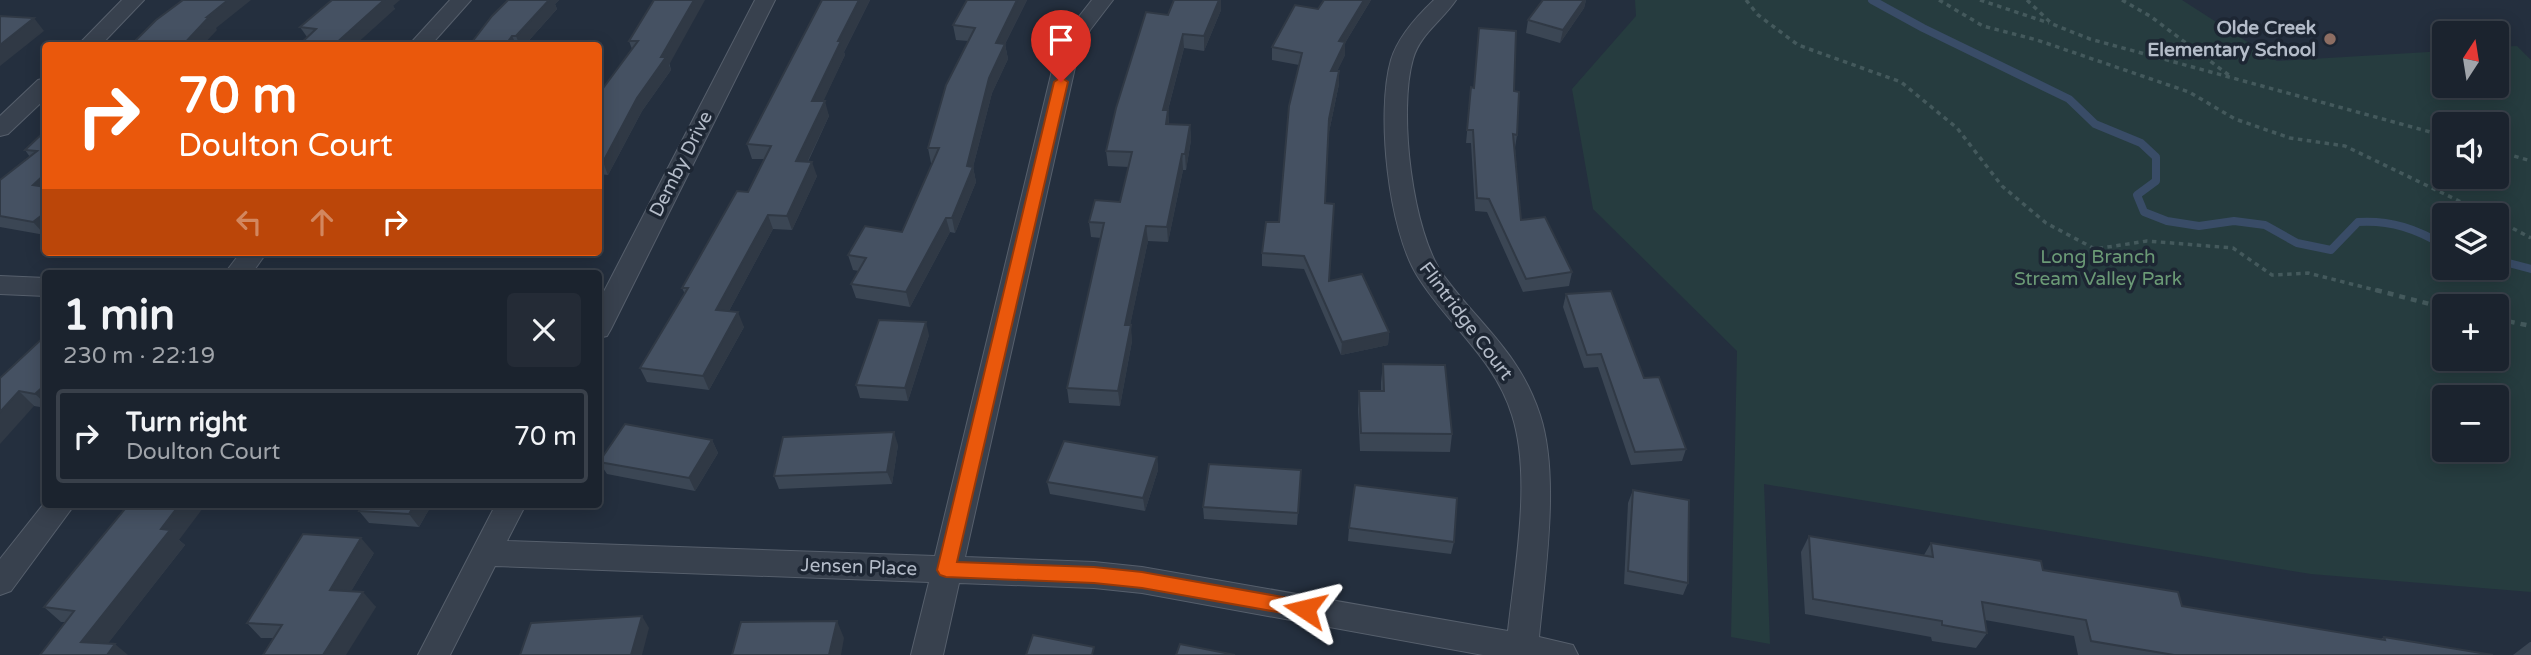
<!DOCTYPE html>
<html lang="en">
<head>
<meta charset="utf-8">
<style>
  :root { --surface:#1b232e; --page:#242b36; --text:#f1f3f6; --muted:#a0a4aa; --line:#39404a }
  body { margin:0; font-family:"Varela Round",sans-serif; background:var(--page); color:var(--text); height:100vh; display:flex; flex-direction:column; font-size:26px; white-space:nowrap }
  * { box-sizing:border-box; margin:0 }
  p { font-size:23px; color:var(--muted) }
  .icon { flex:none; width:38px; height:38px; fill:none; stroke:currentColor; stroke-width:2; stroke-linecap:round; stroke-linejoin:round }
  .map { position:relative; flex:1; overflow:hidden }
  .sheet { position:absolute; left:42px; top:270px; width:560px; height:238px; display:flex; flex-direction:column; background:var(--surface); border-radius:7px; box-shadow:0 4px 18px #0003,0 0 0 2px var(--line) }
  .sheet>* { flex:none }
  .guide { position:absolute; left:42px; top:42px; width:560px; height:214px; border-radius:7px; box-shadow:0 4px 18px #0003,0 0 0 2px var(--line); background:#ea580c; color:#fff; overflow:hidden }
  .needle { width:46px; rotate:12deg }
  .tools { position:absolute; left:2432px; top:21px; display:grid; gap:14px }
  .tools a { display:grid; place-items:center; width:77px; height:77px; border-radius:7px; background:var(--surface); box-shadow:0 4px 18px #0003,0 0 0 2px var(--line); font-size:35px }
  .pin { position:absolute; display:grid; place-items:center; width:60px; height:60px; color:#fff; margin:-72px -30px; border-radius:50% 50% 50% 0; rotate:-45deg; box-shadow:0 0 7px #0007 }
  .pin .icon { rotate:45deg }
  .me { position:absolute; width:77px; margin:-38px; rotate:280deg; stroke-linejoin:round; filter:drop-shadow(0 0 5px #0008) }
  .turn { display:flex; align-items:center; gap:24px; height:147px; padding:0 21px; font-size:32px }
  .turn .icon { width:91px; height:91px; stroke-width:2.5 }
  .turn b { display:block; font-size:49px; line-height:60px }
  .lanes { display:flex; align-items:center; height:66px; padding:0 21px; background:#0003; justify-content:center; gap:35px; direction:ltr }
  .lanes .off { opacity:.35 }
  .round { display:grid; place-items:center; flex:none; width:74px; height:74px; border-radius:7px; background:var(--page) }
  .summary { display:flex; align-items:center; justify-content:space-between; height:119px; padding:0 21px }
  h1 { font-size:42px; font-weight:800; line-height:52px }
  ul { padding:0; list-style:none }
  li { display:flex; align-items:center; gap:21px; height:94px; margin:0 14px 10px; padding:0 7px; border:4px solid var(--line); border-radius:7px }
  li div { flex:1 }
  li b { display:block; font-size:26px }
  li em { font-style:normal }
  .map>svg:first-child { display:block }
  .green { fill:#263c3f; fill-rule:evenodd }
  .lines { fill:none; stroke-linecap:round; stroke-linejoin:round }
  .stream { stroke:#394c67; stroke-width:8 }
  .street-casing { stroke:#565f6c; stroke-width:2 }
  .path-far1 { stroke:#44595c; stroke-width:3.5; stroke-dasharray:4.5 4.5; stroke-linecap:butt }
  .path { stroke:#44595c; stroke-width:4.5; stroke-dasharray:6 6; stroke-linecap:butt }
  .street { fill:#38414e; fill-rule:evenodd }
  .wall { fill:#3b4654 }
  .shaded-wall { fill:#303945 }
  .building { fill:#455162; stroke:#303945; stroke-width:2 }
  .route { fill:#ea580c; stroke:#983908; stroke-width:2 }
  .education-dot { fill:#8d6e63; stroke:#1d2633; stroke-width:2.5 }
  .labels { text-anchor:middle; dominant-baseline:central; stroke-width:7; stroke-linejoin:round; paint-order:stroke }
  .poi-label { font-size:19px; font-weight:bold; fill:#b4bcc9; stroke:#1d2633; text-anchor:end }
  .street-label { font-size:19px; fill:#b4bcc9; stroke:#1d2633 }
  .park-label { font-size:19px; fill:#6b9a76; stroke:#1d2633 }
</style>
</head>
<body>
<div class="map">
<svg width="2531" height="655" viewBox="0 0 2531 655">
  <rect width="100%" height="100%" fill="#242f3e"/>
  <!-- green -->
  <path class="green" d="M1635,0H2182L2277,61L2445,51V86H2497V47L2517,46L2531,60V592L2311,574L1764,484L1770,644L1731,637L1737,351L1593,209L1572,89L1636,16ZM2445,124H2497V177H2445ZM2445,215H2497V268H2445ZM2445,306H2497V359H2445ZM2445,397H2497V450H2445Z"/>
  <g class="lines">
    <!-- stream -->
    <g class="stream">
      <path d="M1872,0L1923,28L2069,99L2095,124L2141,143L2156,157V181L2137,195L2144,212L2167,221L2199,226L2234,221L2265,225L2297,243L2331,250L2358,222C2391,220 2417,229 2445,246"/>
      <polyline points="2497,260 2531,269"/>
    </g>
    <!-- street casing -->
    <g class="street-casing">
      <g id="street">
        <polygon points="122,0 144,0 100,46 77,46"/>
        <polygon points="450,0 471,0 430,46 408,46"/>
        <polygon points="755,0 775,0 611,329 607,336 598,338 598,303"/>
        <path d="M1092,0H1113L1090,30L1078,54L965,557L1094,562L1142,567L1508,631C1515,567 1532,477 1512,415C1495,359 1448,325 1418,277C1388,230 1376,112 1391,60C1398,37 1417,16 1434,0H1456C1442,21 1420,34 1413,59C1398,110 1412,234 1444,276C1480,325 1520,353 1540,415C1560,476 1545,572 1539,637L1573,645L1578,655H1483L1142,593L1094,588L959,583L943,655H911L929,582L495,566L450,655H418L496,504H526L507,541L935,556L1056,54L1070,28Z"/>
        <polygon points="46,78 46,98 8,134 0,136 0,116 38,80"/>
        <polygon points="241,252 267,252 252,273 225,273"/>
        <polygon points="0,276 46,278 46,296 0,294"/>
        <polygon points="46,501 46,504 75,504 11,591 0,595 0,559"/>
      </g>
    </g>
    <!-- path-far1 -->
    <g class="path-far1">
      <polyline points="1746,0 1758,15 1798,45 1901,82 1957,128 2002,186 2046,223 2095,249 2147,241 2233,248 2272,275 2308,273 2383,292"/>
      <polyline points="1939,0 1983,26 2037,40 2189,92 2235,119 2290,138 2345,146 2488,215"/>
      <polyline points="1980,0 2049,23"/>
      <polyline points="2027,0 2052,24 2090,39 2445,136"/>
      <polyline points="2122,0 2150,16 2230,76"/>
      <polyline points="2497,151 2531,161"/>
      <polyline points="2497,220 2531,238"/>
    </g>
    <!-- path -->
    <g class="path">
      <polyline points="2376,290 2445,308"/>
      <polyline points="2497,319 2531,326"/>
    </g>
    <!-- street -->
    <use href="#street" class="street"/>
  </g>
  <!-- wall -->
  <g class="wall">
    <polygon points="508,0 559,0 555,4 557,9 524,46 469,46"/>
    <polygon points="654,0 671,70 642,111 608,175 599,174 598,177 598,95 632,49 629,41"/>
    <polygon points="822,0 870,0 844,52 845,55 823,101 829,116 808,162 817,176 792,230 773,229 729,311 744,327 709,390 647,382 640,368 685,294 682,288 748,192 764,159 752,159 747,144"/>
    <polygon points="967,0 1027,0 1005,44 1008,59 992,93 973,167 976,182 955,233 950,232 910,307 856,298 851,284 859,271 853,270 848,255 902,232 933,163 931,163 928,148 968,41 956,40 953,25"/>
    <polygon points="1174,0 1221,0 1221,10 1204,51 1184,48 1168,110 1169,124 1190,125 1191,140 1186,170 1183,170 1168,242 1148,241 1130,325 1132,341 1120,406 1069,403 1067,388 1101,238 1091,237 1089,222 1120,202 1129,167 1108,166 1106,151"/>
    <polygon points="1324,0 1371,0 1345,43 1345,55 1337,71 1339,84 1329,132 1325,203 1329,281 1389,332 1388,345 1341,355 1304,269 1262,266 1262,253 1279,222 1299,65 1272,60 1272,47 1318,9"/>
    <polygon points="1543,0 1586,0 1584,8 1560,43 1526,33 1528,20"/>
    <polygon points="393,6 395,9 307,37 300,27"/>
    <polygon points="1479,28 1514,91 1517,135 1515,148 1521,220 1572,272 1569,286 1523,292 1487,212 1475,211 1471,143 1466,143 1470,100 1474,87"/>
    <polygon points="46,130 46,234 45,235 0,227 0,180 30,157 25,150"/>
    <polygon points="1566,294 1644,378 1686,449 1682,461 1631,465 1598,367 1584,368 1563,307"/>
    <polygon points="46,335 46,408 34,406 0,378"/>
    <polygon points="929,335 908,401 860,398 856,385"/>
    <polygon points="1383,364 1452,434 1450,452 1360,451 1358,409 1359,391 1381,391 1381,382"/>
    <polygon points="712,440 718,453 695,491 607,474 599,462"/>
    <polygon points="898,445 892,484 779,489 774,476"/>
    <polygon points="1157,457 1158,470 1145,511 1050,494 1047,482"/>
    <polygon points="1301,470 1297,525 1204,519 1203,507"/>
    <polygon points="1633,490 1688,583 1683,595 1624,584 1628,503"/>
    <polygon points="363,504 432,504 419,527 369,523 359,511"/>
    <polygon points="1349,528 1454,542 1451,554 1348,541"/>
    <polygon points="1809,536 1924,555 1931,543 2182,606 2381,639 2384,637 2493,655 2078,655 2074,636 1985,620 1987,633 1976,648 1932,641 1931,637 1805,614 1801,552"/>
    <polygon points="179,540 185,545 108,643 128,655 65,622 61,622 44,607"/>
    <polygon points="374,553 351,591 376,607 274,638 261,638 247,623"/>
    <polygon points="2530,642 2531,642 2531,655 2513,655"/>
  </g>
  <!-- shaded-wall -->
  <g class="shaded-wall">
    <polygon points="228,0 251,0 216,28 217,30 202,46 182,46 207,17"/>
    <polygon points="384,0 400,0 393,6 395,9 354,46 333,46"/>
    <polygon points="547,0 559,0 555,4 557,9 524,46 520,46 516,36"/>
    <polygon points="694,0 705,0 669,65 671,70 642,111 608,175 603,162 637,98"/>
    <polygon points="859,0 870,0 844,52 845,55 817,115 812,101 838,41"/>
    <polygon points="1017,0 1027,0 998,58 996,43"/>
    <polygon points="1219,0 1221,0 1221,10 1204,51 1204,36"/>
    <polygon points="1364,0 1371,0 1345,43 1345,55 1331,84 1331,71 1339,41"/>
    <polygon points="1584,0 1586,0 1584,8 1560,43 1563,30"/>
    <polygon points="34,18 44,31 0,66 0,45"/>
    <polygon points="1183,34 1184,48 1164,125 1163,110"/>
    <polygon points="512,36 517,46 505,46"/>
    <polygon points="1005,44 1008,59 992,93 973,167 976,182 955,233 952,218 967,166 989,78"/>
    <polygon points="1339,71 1339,84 1329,132 1329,119"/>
    <polygon points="825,101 829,116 801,175 796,161"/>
    <polygon points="1168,110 1169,125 1166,124"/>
    <polygon points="1190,125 1191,140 1186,170 1185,154"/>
    <polygon points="1182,154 1183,170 1168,242 1167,227"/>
    <polygon points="812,162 817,176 792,230 787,216"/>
    <polygon points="46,173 46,196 33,185"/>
    <polygon points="46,212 46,234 45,235 33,222"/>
    <polygon points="768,215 773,229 722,324 716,310"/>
    <polygon points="946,218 950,232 910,307 906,292"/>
    <polygon points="1146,226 1148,241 1127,340 1125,325"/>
    <polygon points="738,312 744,327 709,390 703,376"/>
    <polygon points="926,322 929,335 908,401 905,388"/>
    <polygon points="1131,325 1132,341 1120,406 1118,391"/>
    <polygon points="1389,332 1388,345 1341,355 1342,342"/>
    <polygon points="46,384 46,404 35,394"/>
    <polygon points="19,391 34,406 0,444 0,412"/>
    <polygon points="894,432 898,445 892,484 887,472"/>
    <polygon points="712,440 718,453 695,491 689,478"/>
    <polygon points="1157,457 1158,470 1145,511 1143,498"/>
    <polygon points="180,504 206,504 179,540 185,545 99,655 81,642 161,529"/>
    <polygon points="415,504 432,504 419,527 409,514"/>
    <polygon points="361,538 374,553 343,605 330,590"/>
    <polygon points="363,592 376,607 346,655 323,655"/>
    <polygon points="642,616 649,628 642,655 631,655"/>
    <polygon points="837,621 844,638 841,655 829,655"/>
    <polygon points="115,644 128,655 107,655"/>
  </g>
  <!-- building -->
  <g class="building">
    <polygon points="183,0 228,0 207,17 209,17 182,46 130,46 156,20"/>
    <polygon points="332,0 384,0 333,46 298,46 316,29 300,27"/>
    <polygon points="508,0 549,0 516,36 512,36 505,46 469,46 492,16"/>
    <polygon points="654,0 694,0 661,57 666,57 637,98 603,162 598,161 598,95 638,41 629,41"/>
    <polygon points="822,0 859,0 838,41 841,41 812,101 825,101 796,161 812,162 787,216 768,215 716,310 738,312 703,376 640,368 688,288 682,288 737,191 748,192 771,146 747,144"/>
    <polygon points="967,0 1017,0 996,43 1005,44 989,78 967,166 973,167 952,218 946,218 906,292 851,284 866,258 848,255 865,226 902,232 939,148 928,148 946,85 975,28 953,25"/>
    <polygon points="1174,0 1219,0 1204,36 1183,34 1163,110 1168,110 1166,124 1190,125 1185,154 1182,154 1167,227 1146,226 1125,325 1131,325 1118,391 1067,388 1104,223 1089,222 1095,200 1120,202 1132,152 1106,151 1116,108 1146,12 1168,15"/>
    <polygon points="1324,0 1364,0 1339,41 1345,42 1331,71 1339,71 1329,119 1325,203 1334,204 1329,281 1362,274 1389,332 1342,342 1304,256 1262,253 1266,222 1279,222 1289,106 1302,53 1272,47 1295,5 1318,9"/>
    <polygon points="1543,0 1584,0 1563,30 1528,20"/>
    <polygon points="0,16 34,18 0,45"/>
    <polygon points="1479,28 1516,31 1514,91 1519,92 1517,135 1513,134 1521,220 1545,217 1572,272 1526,279 1489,199 1477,198 1473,130 1467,130 1471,87 1474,88"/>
    <polygon points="46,130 46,173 33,185 46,187 46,212 33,222 0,216 0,180 37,151 25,150"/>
    <polygon points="1611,291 1644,378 1659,377 1686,449 1635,452 1601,354 1587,355 1566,294"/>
    <polygon points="879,320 926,322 905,388 856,385"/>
    <polygon points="46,335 46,384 35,394 19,391 0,412 0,378"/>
    <polygon points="1383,364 1445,365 1452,434 1361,433 1359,391 1384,391"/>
    <polygon points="625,424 712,440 689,478 599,462"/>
    <polygon points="894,432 887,472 774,476 783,437"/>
    <polygon points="1064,441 1157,457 1143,498 1047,482"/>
    <polygon points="1209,464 1301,470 1298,513 1203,507"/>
    <polygon points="1355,485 1457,498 1454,542 1349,528"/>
    <polygon points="1633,490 1689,500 1688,583 1628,571"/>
    <polygon points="129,504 180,504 161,529 170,530 81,642 115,644 107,655 40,655 74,611 44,607"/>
    <polygon points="363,504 415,504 409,514 359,511"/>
    <polygon points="303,534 361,538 330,590 363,592 323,655 263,655 282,625 247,623"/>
    <polygon points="1809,536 1933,557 1931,543 2041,561 2043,570 2178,592 2182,606 2385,640 2384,637 2493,655 2174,655 2091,641 2086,620 1982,602 1987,633 1942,625 1942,621 1813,599"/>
    <polygon points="642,616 631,655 520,655 531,623"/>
    <polygon points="837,621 829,655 732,655 741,622"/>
    <polygon points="1033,635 1094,647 1092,655 1026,655"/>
    <polygon points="1180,644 1235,655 1176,655"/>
  </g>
  <!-- route -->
  <polygon class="route" points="1061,77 1068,82 957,562 1094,567 1142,572 1305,601 1311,603 1314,609 1311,615 1305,617 1142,588 1094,583 946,577 940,575 937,570 1054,82"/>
  <!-- markers -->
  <circle class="education-dot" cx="2330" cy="39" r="7"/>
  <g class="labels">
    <!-- poi labels -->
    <g class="poi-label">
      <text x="2316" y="28">Olde Creek<tspan x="2316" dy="22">Elementary School</tspan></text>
    </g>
    <!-- street labels -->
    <g class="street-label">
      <text transform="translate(681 164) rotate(-63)">Demby Drive</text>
      <text transform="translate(1466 321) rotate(53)">Flintridge Court</text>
      <text transform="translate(859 567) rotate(2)">Jensen Place</text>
    </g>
    <!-- park labels -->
    <g class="park-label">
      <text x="2098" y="257">Long Branch<tspan x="2098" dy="22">Stream Valley Park</tspan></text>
    </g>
  </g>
</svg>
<div class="tools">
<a><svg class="needle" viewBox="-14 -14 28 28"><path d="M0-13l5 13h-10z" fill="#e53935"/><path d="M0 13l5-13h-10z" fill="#a0a4aa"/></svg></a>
<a><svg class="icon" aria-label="sound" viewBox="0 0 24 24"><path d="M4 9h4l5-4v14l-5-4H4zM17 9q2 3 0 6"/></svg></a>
<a><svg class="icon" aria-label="layers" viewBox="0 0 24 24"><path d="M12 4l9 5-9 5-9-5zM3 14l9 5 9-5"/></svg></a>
<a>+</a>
<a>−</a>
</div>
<div class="pin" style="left:1061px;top:82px;background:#d93025"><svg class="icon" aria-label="arrive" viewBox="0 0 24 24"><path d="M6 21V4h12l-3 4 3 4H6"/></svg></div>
<svg class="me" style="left:1305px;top:609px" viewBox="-20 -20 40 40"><path d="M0-17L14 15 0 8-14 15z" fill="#ea580c" stroke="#fff" stroke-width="4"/></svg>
<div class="guide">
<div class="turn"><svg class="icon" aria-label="right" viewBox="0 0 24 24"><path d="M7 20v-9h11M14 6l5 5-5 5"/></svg><div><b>70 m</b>Doulton Court</div></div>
<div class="lanes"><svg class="icon off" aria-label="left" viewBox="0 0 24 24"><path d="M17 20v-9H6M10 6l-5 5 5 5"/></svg><svg class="icon off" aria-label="ahead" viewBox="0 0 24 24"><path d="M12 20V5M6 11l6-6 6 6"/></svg><svg class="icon" aria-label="right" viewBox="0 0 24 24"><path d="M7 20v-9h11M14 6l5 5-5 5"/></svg></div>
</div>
<section class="sheet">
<div class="summary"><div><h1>1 min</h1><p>230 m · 22:19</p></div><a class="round"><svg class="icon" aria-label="close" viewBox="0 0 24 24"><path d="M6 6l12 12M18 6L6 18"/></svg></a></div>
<ul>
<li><svg class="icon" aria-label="right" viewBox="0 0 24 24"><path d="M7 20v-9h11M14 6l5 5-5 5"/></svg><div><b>Turn right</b><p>Doulton Court</p></div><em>70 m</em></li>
</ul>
</section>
</div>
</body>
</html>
